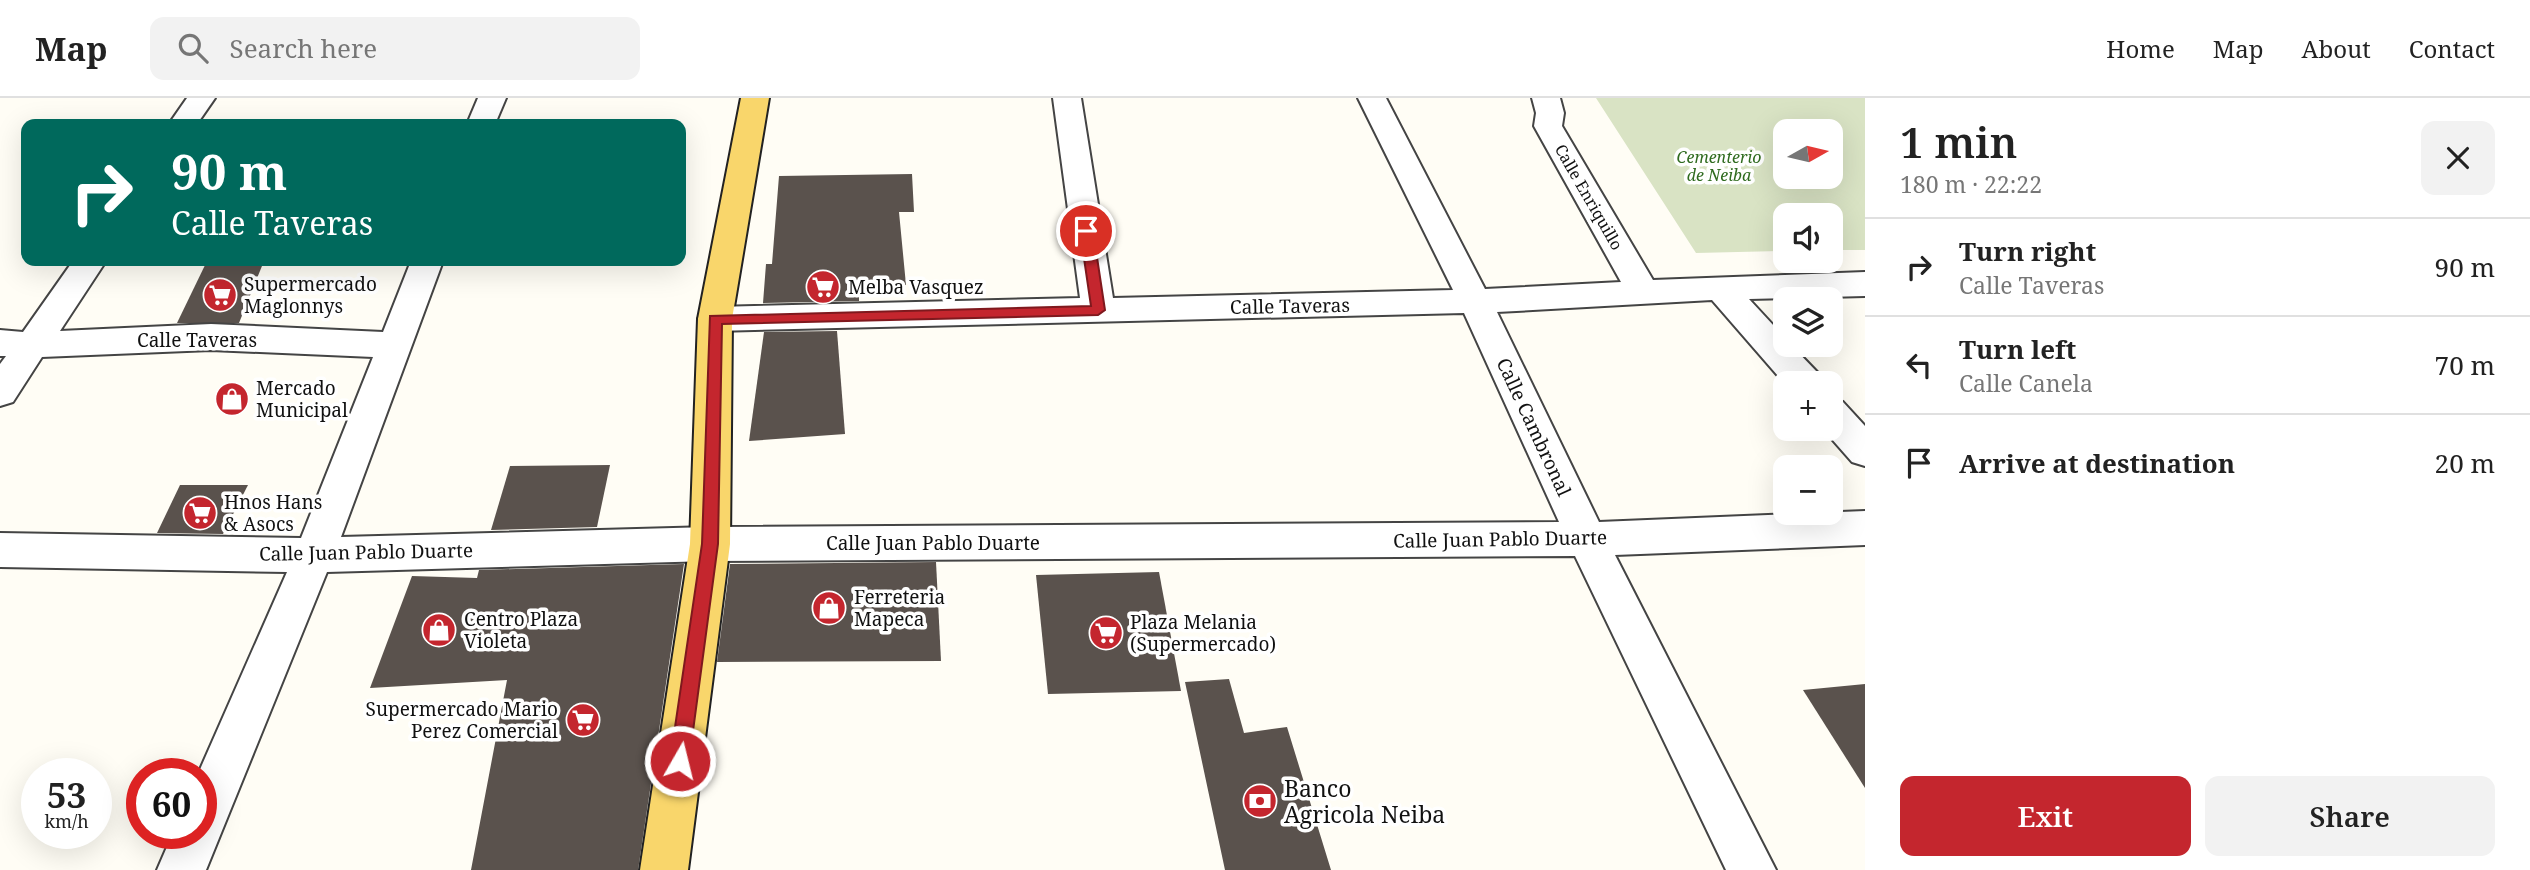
<!DOCTYPE html>
<html lang="en">
<head>
<meta charset="utf-8">
<style>
  :root { --surface:#fff; --page:#f2f2f2; --text:#222; --muted:#767676; --line:#e0e0e0; --accent:#c4262e }
  body { margin:0; font-family:"Noto Serif",serif; background:var(--page); color:var(--text); height:100vh; display:flex; flex-direction:column; font-size:26px; white-space:nowrap }
  * { box-sizing:border-box; margin:0 }
  p { font-size:23px; color:var(--muted) }
  .icon { flex:none; width:38px; height:38px; fill:none; stroke:currentColor; stroke-width:2; stroke-linecap:round; stroke-linejoin:round }
  .map { position:relative; flex:1; overflow:hidden }
  .panel { display:flex; flex-direction:column; background:var(--surface); width:665px }
  .panel>* { flex:none }
  .hud { position:absolute; left:21px; top:21px; width:665px; height:147px; border-radius:14px; box-shadow:0 7px 28px #0002; background:#00695c; color:#fff; overflow:hidden }
  .needle { width:46px; rotate:82deg }
  .controls { position:absolute; left:1773px; top:21px; display:grid; gap:14px }
  .controls a { display:grid; place-items:center; width:70px; height:70px; border-radius:14px; background:var(--surface); box-shadow:0 7px 28px #0002; font-size:35px }
  .speed { position:absolute; left:21px; top:660px; display:flex; gap:14px; font-size:35px; font-weight:700; text-align:center }
  .speed>* { display:grid; place-content:center; width:91px; height:91px; border-radius:50%; background:var(--surface); box-shadow:0 7px 28px #0002; line-height:1 }
  .speed small { font-size:18px; font-weight:400 }
  .speed .limit { border:10px solid #d22; background:#fff; color:#111 }
  .pin { position:absolute; display:grid; place-items:center; width:60px; height:60px; color:#fff; margin:-30px; border:4px solid #fff; border-radius:50%; box-shadow:0 2px 7px #0007 }
  .me { position:absolute; width:77px; margin:-38px; rotate:8deg; stroke-linejoin:round; filter:drop-shadow(0 0 5px #0008) }
  .turn { display:flex; align-items:center; gap:24px; height:147px; padding:0 35px; font-size:32px }
  .turn .icon { width:91px; height:91px; stroke-width:2.5 }
  .turn b { display:block; font-size:49px; line-height:60px }
  .round { display:grid; place-items:center; flex:none; width:74px; height:74px; border-radius:14px; background:var(--page) }
  .head { display:flex; align-items:center; justify-content:space-between; height:119px; padding:0 35px }
  h1 { font-size:42px; font-weight:600; line-height:52px }
  .primary-button { display:flex; gap:14px; margin-top:auto; padding:14px 35px }
  .primary-button a { flex:1; height:80px; border-radius:14px; background:var(--accent); color:#fff; font-size:28px; font-weight:600; line-height:80px; text-align:center }
  .primary-button a+a { background:var(--page); color:var(--text) }
  ul { padding:0; list-style:none }
  li { display:flex; align-items:center; gap:21px; height:98px; padding:0 35px; border-top:2px solid var(--line) }
  li div { flex:1 }
  li b { display:block; font-size:26px }
  li em { font-style:normal }
  header { display:flex; align-items:center; gap:42px; box-sizing:border-box; height:98px; padding:0 35px; background:var(--surface); border-bottom:2px solid var(--line) }
  header strong { font-size:33px }
  nav { display:flex; gap:38px; margin-inline-start:auto; font-size:24px }
  .search { width:490px; height:63px; background:var(--page); display:flex; align-items:center; gap:18px; box-sizing:border-box; padding:0 24px; border-radius:14px; color:var(--muted); font-size:26px }
  main { display:flex; flex:1; min-height:0 }
  .map>svg:first-child { display:block }
  .cemetery { fill:#d9e3c4; fill-rule:evenodd }
  .building { fill:#5a524d }
  .lines { fill:none; stroke-linecap:round; stroke-linejoin:round }
  .street-casing { stroke:#444; stroke-width:4 }
  .primary-casing { stroke:#222; stroke-width:4 }
  .street { fill:#fff; fill-rule:evenodd }
  .primary { fill:#f9d66b; fill-rule:evenodd }
  .route { fill:#c4262e; stroke:#7f191e; stroke-width:2 }
  .labels { text-anchor:middle; dominant-baseline:central; stroke-width:7; stroke-linejoin:round; paint-order:stroke }
  .far-park-label { font-size:16px; font-style:italic; fill:#2f6b1f; stroke:#fff }
  .far-street-label { font-size:16px; fill:#111; stroke:#fff }
  .poi-label { font-size:19px; fill:#111; stroke:#fff; text-anchor:start }
  .street-label { font-size:19px; fill:#111; stroke:#fff }
  .near-poi-label { font-size:23px; fill:#111; stroke:#fff; text-anchor:start }
</style>
</head>
<body>
<header>
<strong>Map</strong>
<div class="search"><svg class="icon" aria-label="search" viewBox="0 0 24 24"><circle cx="10" cy="10" r="6"/><path d="M15 15l6 6"/></svg>Search here</div>
<nav><a>Home</a><a>Map</a><a>About</a><a>Contact</a></nav>
</header>
<main>
<div class="map">
<svg width="1865" height="772" viewBox="0 0 1865 772">
  <rect width="100%" height="100%" fill="#fffdf5"/>
  <!-- cemetery -->
  <path class="cemetery" d="M1596,0H1865V152H1831L1830,117H1785V153L1696,155ZM1785,33H1830V79H1785Z"/>
  <!-- building -->
  <g class="building">
    <polygon points="912,76 914,114 899,114 906,187 859,190 859,203 763,205 766,166 772,166 779,78"/>
    <polygon points="207,163 264,163 239,225 177,225"/>
    <polygon points="837,233 845,336 749,343 764,234"/>
    <polygon points="610,367 597,429 491,432 510,368"/>
    <polygon points="180,387 248,387 223,436 157,435"/>
    <polygon points="936,464 941,563 717,564 730,466"/>
    <polygon points="684,466 638,772 471,772 507,582 370,590 412,478 477,480 479,472"/>
    <polygon points="1159,474 1181,593 1048,596 1036,477"/>
    <polygon points="1229,581 1244,635 1287,629 1331,772 1225,772 1185,584"/>
    <polygon points="1865,586 1865,690 1803,592"/>
  </g>
  <g class="lines">
    <!-- street casing -->
    <g class="street-casing">
      <g id="street">
        <polygon points="187,0 215,0 197,26 169,26"/>
        <polygon points="478,0 506,0 495,26 467,26"/>
        <polygon points="1053,0 1081,0 1113,200 1453,192 1358,0 1386,0 1485,191 1621,184 1534,28 1536,15 1532,0 1560,0 1564,15 1562,28 1653,182 1865,174 1865,198 1749,201 1785,240 1785,247 1791,247 1818,275 1823,285 1785,286 1712,202 1497,214 1599,424 1865,413 1865,447 1615,457 1776,772 1726,772 1575,458 710,463 327,474 206,772 157,772 173,735 201,735 201,676 198,676 287,474 0,469 0,435 301,440 373,259 211,252 42,259 13,304 0,308 0,266 6,258 0,258 0,232 23,234 73,163 106,163 60,233 211,226 383,234 411,163 443,163 341,439 710,429 1559,424 1464,215 715,233 703,230 698,221 703,212 715,209 1080,200"/>
        <polygon points="1830,300 1843,304 1865,328 1865,368 1852,364 1823,331 1830,331"/>
      </g>
    </g>
    <!-- primary casing -->
    <g class="primary-casing">
      <polygon id="primary" points="741,0 769,0 732,221 730,446 688,772 640,772 690,446 698,221"/>
    </g>
    <!-- street -->
    <use href="#street" class="street"/>
    <!-- primary -->
    <use href="#primary" class="primary"/>
  </g>
  <!-- route -->
  <polygon class="route" points="1086,128 1093,133 1105,212 1098,217 722,226 718,446 689,663 686,670 680,673 673,670 670,663 702,446 710,218 1091,208 1080,133"/>
  <!-- icons -->
  <defs>
    <g id="supermarket-disc" transform="scale(1.75)"><circle r="9.5" fill="#c4262e" stroke="#fff"/><path d="M-6-5.5h2.5l.6 2H6L4.5 2H-2.5L-4.4-4H-6ZM-1.5 3.2a1.3 1.3 0 1 0 .1 0ZM3 3.2a1.3 1.3 0 1 0 .1 0Z" fill="#fff"/></g>
    <g id="shop-disc" transform="scale(1.75)"><circle r="9.5" fill="#c4262e" stroke="#fff"/><path d="M-5-2.5h2.3a2.7 3.5 0 0 1 5.4 0H5L5.5 6h-11ZM-1.5-2.5h3a1.5 2.3 0 0 0-3 0Z" fill="#fff"/></g>
    <g id="bank-disc" transform="scale(1.75)"><circle r="9.5" fill="#c4262e" stroke="#fff"/><path d="M-6-4H6V4H-6ZM0-2.3a2.3 2.3 0 1 0 0 4.6a2.3 2.3 0 1 0 0-4.6Z" fill="#fff"/></g>
  </defs>
  <g fill-rule="evenodd">
    <use href="#supermarket-disc" x="823" y="189"/>
    <use href="#supermarket-disc" x="220" y="197"/>
    <use href="#shop-disc" x="232" y="301"/>
    <use href="#supermarket-disc" x="200" y="415"/>
    <use href="#shop-disc" x="829" y="510"/>
    <use href="#shop-disc" x="439" y="532"/>
    <use href="#supermarket-disc" x="1106" y="535"/>
    <use href="#supermarket-disc" x="583" y="622"/>
    <use href="#bank-disc" x="1260" y="703"/>
  </g>
  <g class="labels">
    <!-- far-park labels -->
    <g class="far-park-label">
      <text x="1719" y="59">Cementerio<tspan x="1719" dy="18">de Neiba</tspan></text>
    </g>
    <!-- far-street labels -->
    <g class="far-street-label">
      <text transform="translate(1589 99) rotate(60)">Calle Enriquillo</text>
    </g>
    <!-- poi labels -->
    <g class="poi-label">
      <text x="244" y="186">Supermercado<tspan x="244" dy="22">Maglonnys</tspan></text>
      <text x="848" y="189">Melba Vasquez</text>
      <text x="256" y="290">Mercado<tspan x="256" dy="22">Municipal</tspan></text>
      <text x="224" y="404">Hnos Hans<tspan x="224" dy="22">&amp; Asocs</tspan></text>
      <text x="854" y="499">Ferreteria<tspan x="854" dy="22">Mapeca</tspan></text>
      <text x="464" y="521">Centro Plaza<tspan x="464" dy="22">Violeta</tspan></text>
      <text x="1130" y="524">Plaza Melania<tspan x="1130" dy="22">(Supermercado)</tspan></text>
      <text x="558" y="611" text-anchor="end">Supermercado Mario<tspan x="558" dy="22">Perez Comercial</tspan></text>
    </g>
    <!-- street labels -->
    <g class="street-label">
      <text transform="translate(1290 208) rotate(-1)">Calle Taveras</text>
      <text x="197" y="242">Calle Taveras</text>
      <text transform="translate(1534 329) rotate(65)">Calle Cambronal</text>
      <text transform="translate(1500 441) rotate(-1)">Calle Juan Pablo Duarte</text>
      <text x="933" y="445">Calle Juan Pablo Duarte</text>
      <text transform="translate(366 454) rotate(-1)">Calle Juan Pablo Duarte</text>
    </g>
    <!-- near-poi labels -->
    <g class="near-poi-label">
      <text x="1284" y="690">Banco<tspan x="1284" dy="26">Agricola Neiba</tspan></text>
    </g>
  </g>
</svg>
<div class="controls">
<a><svg class="needle" viewBox="-14 -14 28 28"><path d="M0-13l5 13h-10z" fill="#e53935"/><path d="M0 13l5-13h-10z" fill="#767676"/></svg></a>
<a><svg class="icon" aria-label="sound" viewBox="0 0 24 24"><path d="M4 9h4l5-4v14l-5-4H4zM17 9q2 3 0 6"/></svg></a>
<a><svg class="icon" aria-label="layers" viewBox="0 0 24 24"><path d="M12 4l9 5-9 5-9-5zM3 14l9 5 9-5"/></svg></a>
<a>+</a>
<a>−</a>
</div>
<div class="speed"><div>53<small>km/h</small></div><div class="limit">60</div></div>
<div class="pin" style="left:1086px;top:133px;background:#d93025"><svg class="icon" aria-label="arrive" viewBox="0 0 24 24"><path d="M6 21V4h12l-3 4 3 4H6"/></svg></div>
<svg class="me" style="left:680px;top:663px" viewBox="-20 -20 40 40"><circle r="17" fill="#c4262e" stroke="#fff" stroke-width="3"/><path d="M0-11L8 9 0 5-8 9z" fill="#fff"/></svg>
<div class="hud">
<div class="turn"><svg class="icon" aria-label="right" viewBox="0 0 24 24"><path d="M7 20v-9h11M14 6l5 5-5 5"/></svg><div><b>90 m</b>Calle Taveras</div></div>
</div>
</div>
<section class="panel">
<div class="head"><div><h1>1 min</h1><p>180 m · 22:22</p></div><a class="round"><svg class="icon" aria-label="close" viewBox="0 0 24 24"><path d="M6 6l12 12M18 6L6 18"/></svg></a></div>
<ul>
<li><svg class="icon" aria-label="right" viewBox="0 0 24 24"><path d="M7 20v-9h11M14 6l5 5-5 5"/></svg><div><b>Turn right</b><p>Calle Taveras</p></div><em>90 m</em></li>
<li><svg class="icon" aria-label="left" viewBox="0 0 24 24"><path d="M17 20v-9H6M10 6l-5 5 5 5"/></svg><div><b>Turn left</b><p>Calle Canela</p></div><em>70 m</em></li>
<li><svg class="icon" aria-label="arrive" viewBox="0 0 24 24"><path d="M6 21V4h12l-3 4 3 4H6"/></svg><div><b>Arrive at destination</b></div><em>20 m</em></li>
</ul>
<div class="primary-button"><a>Exit</a><a>Share</a></div>
</section>
</main>
</body>
</html>
